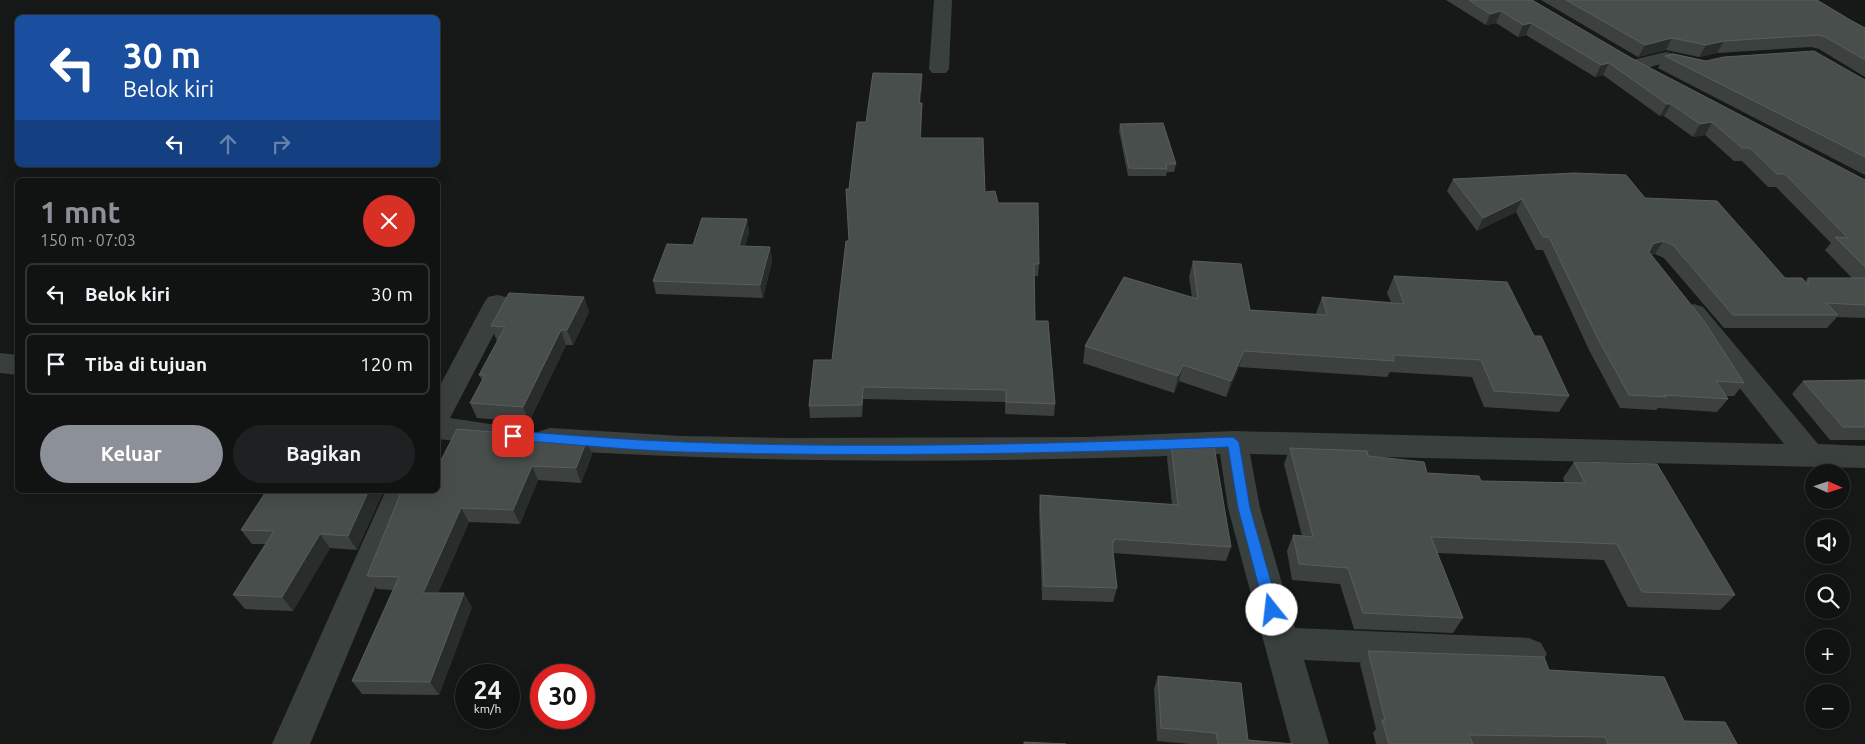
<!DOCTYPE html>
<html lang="id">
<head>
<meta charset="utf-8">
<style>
  :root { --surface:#111313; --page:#1e2021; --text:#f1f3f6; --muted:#9c9ea0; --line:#303233; --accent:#8c9099 }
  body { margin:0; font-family:Ubuntu,sans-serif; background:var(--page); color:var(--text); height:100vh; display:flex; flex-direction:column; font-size:19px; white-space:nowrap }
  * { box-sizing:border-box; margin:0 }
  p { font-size:16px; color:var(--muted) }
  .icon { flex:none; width:28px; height:28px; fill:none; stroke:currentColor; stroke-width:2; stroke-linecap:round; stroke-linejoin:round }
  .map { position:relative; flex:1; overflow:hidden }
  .side { position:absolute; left:15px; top:178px; width:425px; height:315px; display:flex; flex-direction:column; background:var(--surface); border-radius:8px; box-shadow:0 5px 20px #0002,0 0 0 1px var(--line) }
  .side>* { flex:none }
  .banner { position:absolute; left:15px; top:15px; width:425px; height:152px; border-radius:8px; box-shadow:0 5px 20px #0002,0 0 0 1px var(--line); background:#1a4fa0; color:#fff; overflow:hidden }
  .needle { width:32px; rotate:93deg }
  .fabs { position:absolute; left:1805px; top:464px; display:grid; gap:10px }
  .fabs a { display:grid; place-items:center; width:45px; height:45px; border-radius:50%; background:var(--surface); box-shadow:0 5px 20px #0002,0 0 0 1px var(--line); font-size:25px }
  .speed { position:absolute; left:455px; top:664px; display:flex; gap:10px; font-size:25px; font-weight:700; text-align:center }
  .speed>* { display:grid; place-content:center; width:65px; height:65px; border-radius:50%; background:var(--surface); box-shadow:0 5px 20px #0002,0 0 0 1px var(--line); line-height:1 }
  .speed small { font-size:12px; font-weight:400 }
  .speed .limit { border:8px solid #d22; background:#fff; color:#111 }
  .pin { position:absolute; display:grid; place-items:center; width:42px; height:42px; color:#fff; margin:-21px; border-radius:10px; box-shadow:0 2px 8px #0006 }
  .me { position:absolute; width:55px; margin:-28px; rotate:344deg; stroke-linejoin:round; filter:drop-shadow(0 0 4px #0008) }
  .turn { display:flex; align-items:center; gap:18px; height:105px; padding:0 25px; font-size:22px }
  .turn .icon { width:65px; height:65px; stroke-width:2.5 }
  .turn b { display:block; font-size:35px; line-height:42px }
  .lanes { display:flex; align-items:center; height:48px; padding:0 25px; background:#0003; justify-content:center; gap:25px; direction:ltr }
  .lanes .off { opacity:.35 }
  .round { display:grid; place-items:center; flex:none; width:52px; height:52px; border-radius:26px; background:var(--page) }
  .head { display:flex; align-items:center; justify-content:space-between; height:85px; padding:0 25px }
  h1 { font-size:30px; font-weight:700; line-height:38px; color:var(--accent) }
  .action { display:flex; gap:10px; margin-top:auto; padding:10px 25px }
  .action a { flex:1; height:58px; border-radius:30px; background:var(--accent); color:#fff; font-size:20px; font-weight:700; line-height:58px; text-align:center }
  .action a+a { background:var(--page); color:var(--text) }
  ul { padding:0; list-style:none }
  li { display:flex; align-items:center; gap:15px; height:62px; margin:0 10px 8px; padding:0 15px; border:2px solid var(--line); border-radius:8px }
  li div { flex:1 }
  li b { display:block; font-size:19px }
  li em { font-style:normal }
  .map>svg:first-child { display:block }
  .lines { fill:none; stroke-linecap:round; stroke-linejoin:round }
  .minor { fill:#3a403e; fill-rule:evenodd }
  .wall { fill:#3c4140 }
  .shaded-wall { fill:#282c2b }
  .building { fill:#484e4c; stroke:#575e5c }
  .route { fill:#1a73e8; stroke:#114b97 }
</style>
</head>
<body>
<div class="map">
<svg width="1865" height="744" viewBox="0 0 1865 744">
  <rect width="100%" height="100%" fill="#171919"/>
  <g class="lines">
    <!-- minor -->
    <g class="minor">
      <polygon points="934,0 952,0 949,69 946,73 932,73 929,69"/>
      <path d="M1666,52L1707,61L1710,65L1707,69C1691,73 1678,63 1664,64C1651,65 1640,72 1628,69L1625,65L1628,61Z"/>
      <polygon points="497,295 506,297 510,303 450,418 504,426 509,434 504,442 494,445 438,439 438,389 484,303 488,297"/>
      <path d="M1694,304L1703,307L1818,444L1865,446V468L1250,454L1260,508L1295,628L1529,638L1541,643L1547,654L1541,665L1529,670L1304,660L1329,744H1291L1228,508L1220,454C997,463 773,464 550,450L540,447L535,439L540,431L550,428L681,436L788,438L1087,437L1233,431L1784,444L1685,319L1681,313L1685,307Z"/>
      <polygon points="0,353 18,355 18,375 0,373"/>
      <polygon points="386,490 416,490 310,744 272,744"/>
    </g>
  </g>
  <!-- wall -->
  <g class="wall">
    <polygon points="1446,0 1532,0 1633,59 1865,180 1865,318 1837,317 1827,328 1724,328 1664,258 1655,254 1651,255 1744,383 1734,396 1726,396 1728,399 1717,412 1658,408 1656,410 1620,408 1589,350 1543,250 1536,250 1516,212 1477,231 1447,191 1453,179 1645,198 1785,278 1805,282 1808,278 1852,278 1825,250 1831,243 1776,187 1768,187 1742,161 1734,161 1705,135 1693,137 1664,116 1660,116 1603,75 1595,77 1526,35 1518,37 1496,23 1486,25"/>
    <polygon points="1541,0 1817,0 1852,21 1865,28 1865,77 1819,49 1811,47 1717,53 1699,57 1666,50 1638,57"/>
    <polygon points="1665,56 1865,80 1865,175 1658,68"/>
    <polygon points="922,85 920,103 922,103 921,138 998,203 1039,264 1038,276 1034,276 1035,321 1055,404 1054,416 1005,414 1005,402 863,399 862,417 810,418 809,406 832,360 849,241 849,189 866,122"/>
    <polygon points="1120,124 1176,164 1174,172 1167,172 1166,176 1128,176 1119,131"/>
    <polygon points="747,219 749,232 745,246 770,247 772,261 763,298 656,294 653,281 693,245"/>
    <polygon points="1193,261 1250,310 1317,315 1316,313 1322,297 1391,302 1387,293 1394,276 1534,336 1569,396 1559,412 1484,407 1472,377 1390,372 1387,377 1239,367 1226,397 1179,381 1174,393 1083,363 1085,346 1192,297 1189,277"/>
    <polygon points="584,297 589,312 573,345 566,345 529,422 477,418 470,403 482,380 479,375 497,341 491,326"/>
    <polygon points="1865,380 1865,440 1830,440 1792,394 1803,381"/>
    <polygon points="587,440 592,455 581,483 538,480 520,524 469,522 438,593 472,607 439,695 362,694 352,681 393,590 377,589 367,576 402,490"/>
    <polygon points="1171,443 1231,547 1226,561 1113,553 1117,588 1113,602 1042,600 1039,509 1040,495 1172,504 1167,458"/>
    <polygon points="1290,448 1368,456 1427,473 1481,481 1565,483 1563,478 1574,462 1735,595 1720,610 1628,607 1604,560 1437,553 1463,618 1453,633 1354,629 1340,584 1292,580 1287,551 1293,535 1302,536 1284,464"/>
    <polygon points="304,490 384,490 357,550 330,548 293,611 245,609 233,595 266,544 252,544 241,530 304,491"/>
    <polygon points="1368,651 1549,670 1684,721 1737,744 1376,744 1373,733 1376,729 1360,664"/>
    <polygon points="1158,676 1248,740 1293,744 1190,744 1157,741 1154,689"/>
  </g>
  <!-- shaded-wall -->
  <g class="shaded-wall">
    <polygon points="1501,11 1496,23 1486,25 1490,14"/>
    <polygon points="1531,23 1526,35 1518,37 1523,25"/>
    <polygon points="1672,38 1666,50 1638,57 1645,45"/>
    <polygon points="1724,41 1717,53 1699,57 1706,45"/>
    <polygon points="1609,63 1603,75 1595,77 1601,65"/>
    <polygon points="922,74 922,85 919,115 919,103"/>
    <polygon points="922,103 922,115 920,149 920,138"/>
    <polygon points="1667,104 1671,104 1664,116 1660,116"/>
    <polygon points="1712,122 1705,135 1693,137 1700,124"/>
    <polygon points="1522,199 1516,212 1477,231 1483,218"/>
    <polygon points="747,219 749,232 742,260 739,246"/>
    <polygon points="1663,241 1655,254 1644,257 1653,244"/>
    <polygon points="770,247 772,261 763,298 760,285"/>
    <polygon points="584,297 589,312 573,345 567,330"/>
    <polygon points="561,330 566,345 529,422 523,407"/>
    <polygon points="1244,351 1239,367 1226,397 1231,381"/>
    <polygon points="1183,365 1179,381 1174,393 1178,376"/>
    <polygon points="587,440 592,455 581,483 576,468"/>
    <polygon points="532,466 538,480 520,524 513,510"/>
    <polygon points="369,490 384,490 357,550 348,536"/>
    <polygon points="461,508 469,522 432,607 423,593"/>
    <polygon points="320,534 330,548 293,611 282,597"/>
    <polygon points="464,593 472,607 439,695 430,682"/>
  </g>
  <!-- building -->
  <g class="building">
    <polygon points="1469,0 1532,0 1633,59 1865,180 1865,267 1835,237 1848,238 1785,174 1777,174 1750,148 1742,148 1712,122 1700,124 1671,104 1667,104 1609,63 1601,65 1531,23 1523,25 1501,11 1490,14"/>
    <polygon points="1566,0 1817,0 1852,21 1865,28 1865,60 1827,38 1819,35 1724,41 1706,45 1672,38 1645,45"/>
    <polygon points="1814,51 1865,80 1865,157 1665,56 1673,54 1706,61 1724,57"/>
    <polygon points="873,73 922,74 919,103 922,103 920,138 983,138 985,192 995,191 998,203 1038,203 1039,264 1034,264 1035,321 1048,321 1055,404 1006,402 1006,390 863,387 862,405 809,406 814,360 832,360 846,241 849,241 846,189 849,189 857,122 866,122"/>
    <polygon points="1163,123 1176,164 1166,164 1167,169 1129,168 1120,124"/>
    <polygon points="1574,173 1626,175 1645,198 1717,201 1785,278 1802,278 1808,285 1808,278 1865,278 1865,305 1826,303 1838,315 1733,315 1673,245 1663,241 1653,244 1649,252 1704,321 1744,383 1716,381 1728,399 1664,395 1666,397 1629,395 1597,337 1549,237 1543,237 1522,199 1483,218 1453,179"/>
    <polygon points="702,218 747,219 739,246 770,247 760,285 653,281 667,244 693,245"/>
    <polygon points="1193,261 1241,264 1250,310 1327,315 1322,297 1404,304 1394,276 1507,282 1534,336 1541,336 1569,396 1494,391 1481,360 1393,355 1394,361 1244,351 1231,381 1183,365 1178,376 1085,346 1124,277 1198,299"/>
    <polygon points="509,293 584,297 567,330 561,330 523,407 470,403 485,375 479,375 505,327 491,326"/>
    <polygon points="1865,380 1865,427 1843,427 1803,381"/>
    <polygon points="457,429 587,440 576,468 532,466 513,510 461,508 423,593 464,593 430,682 352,681 399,577 367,576 402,490 438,490 438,466"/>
    <polygon points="1171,443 1214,446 1231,547 1114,539 1114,542 1112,542 1117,588 1044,586 1040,495 1178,505"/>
    <polygon points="1290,448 1367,451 1368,456 1424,462 1427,473 1479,476 1481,481 1585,483 1574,462 1657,464 1735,595 1642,592 1617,544 1431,537 1463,618 1363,613 1348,568 1299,564 1293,535 1313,537"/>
    <polygon points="267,490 304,491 304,490 369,490 348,536 320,534 282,597 233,595 274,531 241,530"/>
    <polygon points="1368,651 1544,657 1549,670 1664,677 1684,721 1725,722 1737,744 1608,744 1605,737 1469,735 1473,744 1389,744 1382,720 1385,720"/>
    <polygon points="1158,676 1241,683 1248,740 1293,744 1218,744 1216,733 1161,728"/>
    <polygon points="1024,742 1066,744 1024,744"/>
  </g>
  <!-- route -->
  <path class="route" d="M513,431C570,435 626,440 683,442C866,449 1050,444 1233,437L1239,442L1250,508L1279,610L1277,614L1272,616L1267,614L1265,610L1238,508L1228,447C1047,454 865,457 683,452C627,450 570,444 513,440L507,436Z"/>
</svg>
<div class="fabs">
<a><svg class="needle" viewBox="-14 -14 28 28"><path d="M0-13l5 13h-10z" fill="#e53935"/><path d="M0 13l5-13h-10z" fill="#9c9ea0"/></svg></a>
<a><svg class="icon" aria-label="sound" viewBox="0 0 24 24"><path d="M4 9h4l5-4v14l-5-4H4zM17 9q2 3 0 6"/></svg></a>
<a><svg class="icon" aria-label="search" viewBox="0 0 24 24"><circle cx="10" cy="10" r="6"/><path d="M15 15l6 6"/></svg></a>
<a>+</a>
<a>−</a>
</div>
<div class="speed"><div>24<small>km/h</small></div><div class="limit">30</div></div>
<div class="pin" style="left:513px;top:436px;background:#d93025"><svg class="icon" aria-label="arrive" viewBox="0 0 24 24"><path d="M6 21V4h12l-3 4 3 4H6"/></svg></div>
<svg class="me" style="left:1272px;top:610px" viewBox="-20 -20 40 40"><circle r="19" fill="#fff"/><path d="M0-13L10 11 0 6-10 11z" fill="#1a73e8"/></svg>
<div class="banner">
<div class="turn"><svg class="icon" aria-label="left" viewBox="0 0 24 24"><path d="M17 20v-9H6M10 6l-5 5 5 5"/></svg><div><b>30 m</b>Belok kiri</div></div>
<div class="lanes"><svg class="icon" aria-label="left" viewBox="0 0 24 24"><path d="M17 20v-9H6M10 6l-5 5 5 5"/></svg><svg class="icon off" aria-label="ahead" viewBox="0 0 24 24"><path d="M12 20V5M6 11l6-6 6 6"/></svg><svg class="icon off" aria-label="right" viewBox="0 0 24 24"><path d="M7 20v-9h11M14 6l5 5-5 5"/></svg></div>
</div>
<section class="side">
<div class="head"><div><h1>1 mnt</h1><p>150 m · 07:03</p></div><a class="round" style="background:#d93025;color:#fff"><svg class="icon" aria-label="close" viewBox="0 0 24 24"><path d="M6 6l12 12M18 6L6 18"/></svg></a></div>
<ul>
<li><svg class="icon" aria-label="left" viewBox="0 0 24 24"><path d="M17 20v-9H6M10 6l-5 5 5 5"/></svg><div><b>Belok kiri</b></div><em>30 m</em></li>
<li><svg class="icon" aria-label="arrive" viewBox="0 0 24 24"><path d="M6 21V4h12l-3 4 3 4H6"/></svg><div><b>Tiba di tujuan</b></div><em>120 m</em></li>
</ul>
<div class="action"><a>Keluar</a><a>Bagikan</a></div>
</section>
</div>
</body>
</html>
